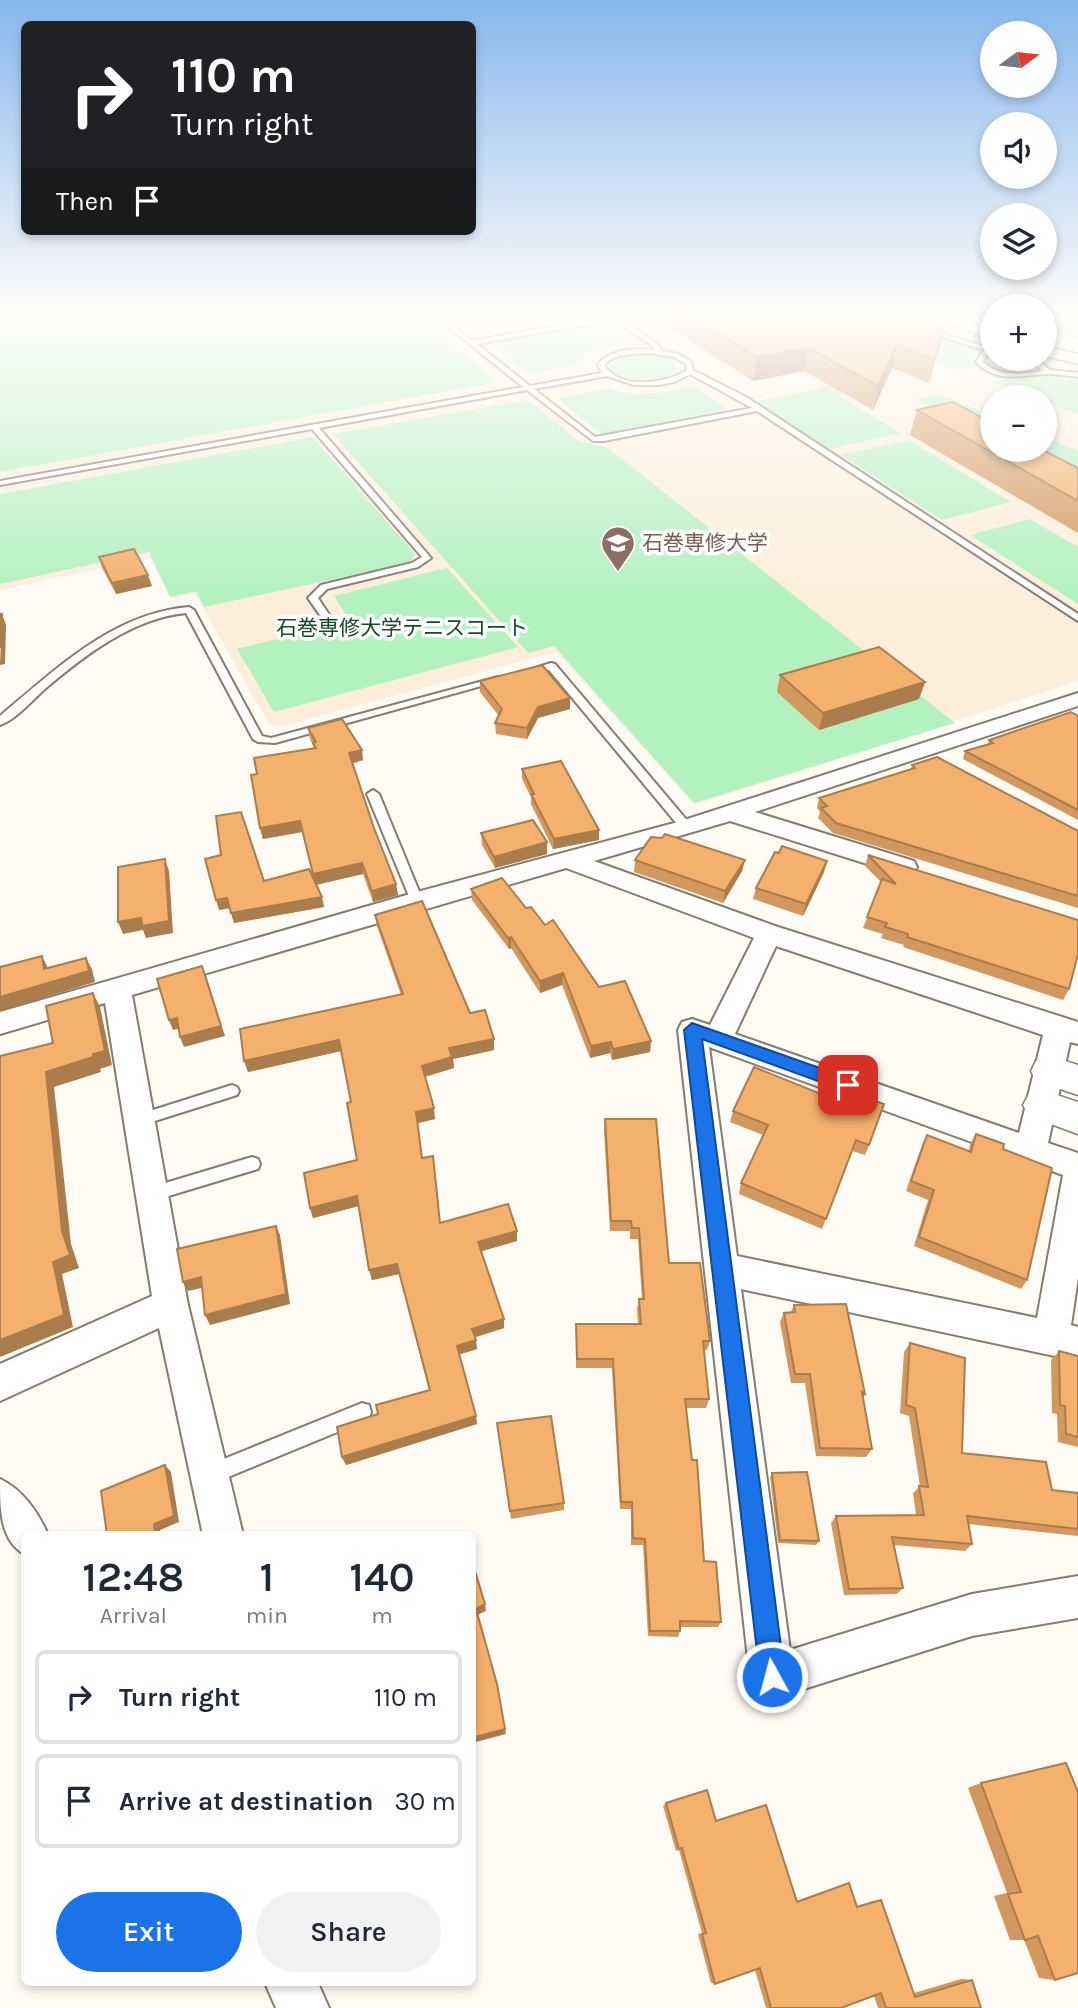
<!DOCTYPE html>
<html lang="en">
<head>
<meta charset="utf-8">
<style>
  :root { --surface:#fff; --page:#f2f2f3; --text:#1f2937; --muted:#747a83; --line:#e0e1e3; --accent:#1a73e8 }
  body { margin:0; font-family:Karla,"Noto Sans JP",sans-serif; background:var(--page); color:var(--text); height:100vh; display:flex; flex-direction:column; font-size:26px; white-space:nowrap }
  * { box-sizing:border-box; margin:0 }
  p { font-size:23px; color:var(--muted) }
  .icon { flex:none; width:38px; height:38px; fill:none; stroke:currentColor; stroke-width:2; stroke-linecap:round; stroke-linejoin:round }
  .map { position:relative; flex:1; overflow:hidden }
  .panel { position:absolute; left:21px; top:1531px; width:455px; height:455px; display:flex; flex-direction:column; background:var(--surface); border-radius:10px; box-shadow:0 4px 10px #0003 }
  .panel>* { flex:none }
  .hud { position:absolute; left:21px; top:21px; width:455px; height:214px; border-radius:10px; box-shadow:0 4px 10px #0003; background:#202124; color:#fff; overflow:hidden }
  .needle { width:46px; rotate:75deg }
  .controls { position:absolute; left:980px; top:21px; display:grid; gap:14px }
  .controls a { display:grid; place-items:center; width:77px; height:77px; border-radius:50%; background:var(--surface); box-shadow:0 4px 10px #0003; font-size:35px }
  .pin { position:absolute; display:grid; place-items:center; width:60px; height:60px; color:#fff; margin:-30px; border-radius:14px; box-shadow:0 4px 10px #0006 }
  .me { position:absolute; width:77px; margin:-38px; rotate:353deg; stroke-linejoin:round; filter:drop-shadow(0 0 5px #0008) }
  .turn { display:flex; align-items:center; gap:24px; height:147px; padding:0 35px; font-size:32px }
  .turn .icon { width:91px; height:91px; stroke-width:2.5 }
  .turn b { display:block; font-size:49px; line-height:60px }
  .then { display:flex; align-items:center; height:66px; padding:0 35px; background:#0003; gap:14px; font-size:26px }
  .eta { display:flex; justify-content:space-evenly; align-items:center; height:119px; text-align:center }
  .eta b { font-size:42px; font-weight:600; line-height:49px }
  .button { display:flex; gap:14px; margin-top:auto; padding:14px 35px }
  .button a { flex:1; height:80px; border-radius:42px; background:var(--accent); color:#fff; font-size:28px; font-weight:600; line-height:80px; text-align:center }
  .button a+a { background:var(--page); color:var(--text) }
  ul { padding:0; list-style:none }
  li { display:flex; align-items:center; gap:21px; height:94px; margin:0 14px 10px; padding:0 21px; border:4px solid var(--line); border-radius:10px }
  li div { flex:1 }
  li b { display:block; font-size:26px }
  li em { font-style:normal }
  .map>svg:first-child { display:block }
  .education { fill:#fdeedb; fill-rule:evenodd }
  .green { fill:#b3f1c0 }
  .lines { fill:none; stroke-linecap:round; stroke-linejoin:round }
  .service-casing { stroke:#847c6f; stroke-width:4 }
  .minor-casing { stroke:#847c6f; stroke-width:4 }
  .tertiary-casing { stroke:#847c6f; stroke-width:3 }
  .service { fill:#fff; fill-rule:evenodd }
  .minor { fill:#fff; fill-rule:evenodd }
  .tertiary { fill:#fff; fill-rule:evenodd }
  .wall { fill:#d2985e }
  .shaded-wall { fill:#ab7c4c }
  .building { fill:#f4b16d; stroke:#ab7c4c; stroke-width:2 }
  .route { fill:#1a73e8; stroke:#114b97; stroke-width:2 }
  .labels { text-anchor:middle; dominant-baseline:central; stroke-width:7; stroke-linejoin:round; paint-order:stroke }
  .far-education-label { font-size:21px; fill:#785e54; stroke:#fff; text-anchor:start }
  .far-park-label { font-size:21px; fill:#134d26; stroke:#fff }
</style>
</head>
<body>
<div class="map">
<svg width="1078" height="2008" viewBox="0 0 1078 2008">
  <rect width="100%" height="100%" fill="#fefaf4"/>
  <!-- education -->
  <path class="education" d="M0,315H921L992,342V359L1045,358L1078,368V681L695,805L556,652L279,727L269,724L195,594L173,599L149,557L0,590ZM992,397H1045V450H992Z"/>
  <!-- green -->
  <g class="green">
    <polygon points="0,315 417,315 498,382 0,472"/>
    <polygon points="1045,315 1078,315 1078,339 1045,335"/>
    <polygon points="597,323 629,344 591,351 574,365 527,373 488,341"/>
    <path d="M933,337L978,351L971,356V361L976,367C961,372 948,368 935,361L939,356L933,348Z"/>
    <path d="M651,355L672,361L678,369C663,385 624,384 609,369V365L627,356Z"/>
    <polygon points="1051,376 1078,380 1078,414 1045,402 1045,397 1033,397 989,381"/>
    <polygon points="832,386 846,394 838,396 901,433 830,449 753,402"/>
    <polygon points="694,387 727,409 601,434 558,398 607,389 633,394 659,393"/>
    <polygon points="938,394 992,416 992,440 916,399"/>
    <polygon points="527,400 579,441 607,447 955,723 694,803 554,646 528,653 333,434"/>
    <polygon points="313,437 415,554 409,563 204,607 196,591 170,597 149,552 0,584 0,494"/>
    <polygon points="1045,437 1078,451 1078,485 1011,450 1045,450"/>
    <polygon points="909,440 1011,502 942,520 841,455"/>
    <polygon points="1030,519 1078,547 1078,604 970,535"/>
    <polygon points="447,568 518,647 274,712 237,649 350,621 334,596"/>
  </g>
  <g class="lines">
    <!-- service casing -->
    <g class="service-casing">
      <g id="service">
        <path d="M433,315H440L472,341L615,315L656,343L662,351L678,354L691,362L693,370L746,397L1078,614V621L757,411L604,441H593L527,390L319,428L431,558L418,567L327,589L318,598L330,616L325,619L322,618L308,598L321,585L412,563L422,557L312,429L0,485V481L523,387ZM613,320L652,345L654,350C637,348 608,349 598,365L602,373L530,386L477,344ZM649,353L674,357L686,364L687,370C666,384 619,390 604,365C615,353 634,354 649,353ZM690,374L752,408L595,437L534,389L607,376L634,385H659L674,382Z"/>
        <path d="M892,315H901L947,335L992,349V353L988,352L983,362C999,377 1021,374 1042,371L1033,362L1035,359H1042L1040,362L1050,370L1078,373V377C1069,376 1059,374 1050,374C1023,374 997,385 976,362L983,350L943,337Z"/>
        <path d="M189,607L194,610L262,736L271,738L498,677L503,680L275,743L258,742L253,739L186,613C133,618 85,655 46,688C32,700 17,719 0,725V716C55,670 113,613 189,607Z"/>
        <polygon points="551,663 555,664 690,824 692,827 690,830 682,830 549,670 528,675 523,672"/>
        <polygon points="373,790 379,794 423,901 422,904 412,904 411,901 367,794"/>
        <polygon points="232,1085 237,1087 239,1091 237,1095 139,1126 134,1124 131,1120 134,1116"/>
        <polygon points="252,1157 258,1159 260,1164 258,1169 152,1201 146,1199 144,1194 146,1189 152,1187"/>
        <polygon points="362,1403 369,1405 371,1412 369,1419 211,1484 204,1481 201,1474 204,1467"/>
      </g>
    </g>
    <!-- minor casing -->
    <g class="minor-casing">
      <g id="minor">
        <path d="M1078,693V706L755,812L914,861L917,867L914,873L905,875L896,873L730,821L594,861L778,927L1078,1022V1044L1070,1042L1048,1143L1078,1153V1278L1071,1325L1078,1327V1361L741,1289L790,1650L972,1594L1078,1576V1618L972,1636L772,1699L757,1692L750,1677L678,1030L682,1022L692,1019L710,1025L754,938L566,868L132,995L188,1305L243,1535H203L159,1328L0,1401V1364L152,1296L105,1003L0,1034V1012L417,892L678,822ZM776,946L1043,1035L1019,1133L735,1034ZM709,1047L1063,1175L1037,1318L737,1256Z"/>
        <path d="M0,1479C22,1489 39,1513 48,1535H24V1554C0,1540 0,1509 0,1479Z"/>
        <polygon points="265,1983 318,1983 329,2008 276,2008"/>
      </g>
    </g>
    <!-- tertiary casing -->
    <g class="tertiary-casing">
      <g id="tertiary">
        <polygon points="931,315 954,315 992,330 992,340"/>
        <polygon points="1045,346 1078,354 1078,364 1045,356"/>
        <polygon points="1049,1056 1078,1065 1078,1095 1036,1081 1031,1071 1036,1061"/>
        <polygon points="1042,1090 1078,1102 1078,1134 1029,1116 1023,1105 1029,1094"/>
      </g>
    </g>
    <!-- service -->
    <use href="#service" class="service"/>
    <!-- minor -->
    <use href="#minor" class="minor"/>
    <!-- tertiary -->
    <use href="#tertiary" class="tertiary"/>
  </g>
  <!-- wall -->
  <g class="wall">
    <polygon points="673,315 892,315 938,351 929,383 892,368 873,410 804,371 753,381 672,329"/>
    <polygon points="917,410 1078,468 1078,533 910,435"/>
    <polygon points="99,557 152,586 116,594 102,568"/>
    <polygon points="780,675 925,682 919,699 819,730 777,692"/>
    <polygon points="480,681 570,709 538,718 527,739 496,734 495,723 499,716 480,692"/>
    <polygon points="1078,716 1078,820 963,759 965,751 988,744 989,740"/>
    <polygon points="308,728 363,760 352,763 374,828 396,884 398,895 373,902 363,874 316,884 324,907 234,923 230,908 219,910 264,881 315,883 302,832 263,839 260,828 257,774 314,748 310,739"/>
    <polygon points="912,765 1078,831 1078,908 833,833 818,818 820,812 817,808 819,798 911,769"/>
    <polygon points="522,769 599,840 553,849 531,804 531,797 522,779"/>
    <polygon points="481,833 547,854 495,868 482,845"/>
    <polygon points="662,838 745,860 742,871 723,903 634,872 635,860"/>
    <polygon points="868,855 1069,989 1063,1000 903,947 904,945 881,938 883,934 863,928 881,882 865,866"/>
    <polygon points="824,872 803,916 753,899 756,888"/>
    <polygon points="471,889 526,908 545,925 599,987 651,1041 650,1052 612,1060 610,1053 590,1058 562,985 540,993 511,948 509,949 472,900"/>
    <polygon points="375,915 470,1013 494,1050 453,1059 454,1068 425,1077 435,1119 418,1123 422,1158 440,1223 517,1231 517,1241 481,1251 504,1328 475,1337 477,1349 459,1354 476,1416 477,1424 346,1465 342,1457 378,1414 429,1390 399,1274 372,1280 359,1206 313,1218 310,1208 357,1160 351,1102 341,1051 248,1072 401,995 377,926"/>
    <polygon points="754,1067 869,1145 865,1155 852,1151 822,1229 739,1194 741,1183 763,1135 730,1122 733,1111"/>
    <polygon points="605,1119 669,1263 710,1341 707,1350 703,1350 709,1399 706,1408 686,1408 704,1561 721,1622 718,1627 680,1627 680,1631 678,1637 648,1636 643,1545 631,1545 631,1509 620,1509 612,1368 576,1368 576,1324 638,1324 637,1309 639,1299 642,1299 638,1239 630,1239 630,1231 610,1231 604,1130"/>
    <polygon points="976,1134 1003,1149 1027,1280 1021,1289 914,1246 928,1200 906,1191 922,1145 927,1135 969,1151 970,1144"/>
    <polygon points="794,1305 865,1394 863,1398 872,1449 866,1457 816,1456 805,1383 791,1383 780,1322 784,1313 791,1312"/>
    <polygon points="910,1343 962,1453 1052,1490 1078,1493 1078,1536 969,1524 972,1544 965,1551 894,1545 903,1588 897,1594 844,1595 831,1523 836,1516 916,1515 913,1493 920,1486 909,1416 900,1413 904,1352"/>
    <polygon points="1059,1351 1078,1356 1078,1447 1058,1442 1057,1414 1052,1413 1051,1360"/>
    <polygon points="497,1423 564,1503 564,1510 511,1519"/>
    <polygon points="772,1473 819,1541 816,1545 778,1543 770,1477"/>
    <polygon points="981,1783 1055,1980 1039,1978 1024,1940 1010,1940 994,1896 1007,1893 968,1788"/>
    <polygon points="666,1803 716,1821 796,1901 842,1885 849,1883 857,1906 873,1901 881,1900 914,1993 961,1979 972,1980 981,2008 878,2008 874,1996 841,2008 766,2008 755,1970 715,1984 711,1983 698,1934 702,1933 679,1850 676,1851 663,1806"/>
  </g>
  <!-- shaded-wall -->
  <g class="shaded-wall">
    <polygon points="944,328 938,351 929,383 935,359"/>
    <polygon points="897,345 892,368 873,410 878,386"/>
    <polygon points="808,348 804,371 753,381 757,357"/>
    <polygon points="148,575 152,586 116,594 112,583"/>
    <polygon points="2,614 6,625 5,664 0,665"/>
    <polygon points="925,682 919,699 819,730 823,713"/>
    <polygon points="570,698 570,709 538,718 527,739 527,728 538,707"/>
    <polygon points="362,750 363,760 351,764 349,753"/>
    <polygon points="300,821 302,832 263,839 260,828"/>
    <polygon points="599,830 599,840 553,849 554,839"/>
    <polygon points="547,842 547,854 495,868 494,857"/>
    <polygon points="165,859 169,871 173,933 146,938 143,930 123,934 118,922"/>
    <polygon points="745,860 742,871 723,903 725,891"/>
    <polygon points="827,861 824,872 803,916 806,904"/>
    <polygon points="362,863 363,874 316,885 313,874"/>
    <polygon points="396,884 398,895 373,902 372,891"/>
    <polygon points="322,897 324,907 234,923 231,913"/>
    <polygon points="227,898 230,908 219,910 216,900"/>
    <polygon points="511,937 511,948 509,949 508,938"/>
    <polygon points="42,956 48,968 44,969"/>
    <polygon points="86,958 92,969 95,982 0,1011 0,997"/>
    <polygon points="563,973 562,985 540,993 540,981"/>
    <polygon points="206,976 225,1036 184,1047 180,1037"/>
    <polygon points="93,993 100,1007 112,1065 100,1069 101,1072 54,1087 71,1244 79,1268 62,1274 73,1327 0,1357 0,1340 53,1262 62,1231 46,1072"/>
    <polygon points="177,1018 181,1028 173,1030 169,1020"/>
    <polygon points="494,1039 494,1050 453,1059 454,1068 423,1077 422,1066 449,1048"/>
    <polygon points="339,1040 341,1051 248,1072 244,1061"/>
    <polygon points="651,1041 650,1052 612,1060 613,1049"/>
    <polygon points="611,1042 610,1053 590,1058 591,1046"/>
    <polygon points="434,1108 435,1119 418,1123 416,1112"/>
    <polygon points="357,1196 359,1206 313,1218 310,1208"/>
    <polygon points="276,1226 280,1235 290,1304 210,1325 205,1315"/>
    <polygon points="517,1231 517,1241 479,1252 478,1242"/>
    <polygon points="397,1264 399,1274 372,1280 369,1270"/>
    <polygon points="201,1277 206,1287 188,1291 183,1282"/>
    <polygon points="504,1319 504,1328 473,1338 472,1329"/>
    <polygon points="476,1340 477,1349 458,1355 457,1346"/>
    <polygon points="476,1416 477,1424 346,1465 342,1457"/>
    <polygon points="165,1465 171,1472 179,1522 160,1530 160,1535 155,1535 154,1524"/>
    <polygon points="485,1604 486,1611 477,1615 476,1609"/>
    <polygon points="505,1729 506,1734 472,1743 472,1738"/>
  </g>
  <!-- building -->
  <g class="building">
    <polygon points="688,315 892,315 901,319 923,320 944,328 935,359 897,345 878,386 808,348 757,357"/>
    <polygon points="953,402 992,423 992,450 1043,450 1078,468 1078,501 917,410"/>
    <polygon points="134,549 148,575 112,583 99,557"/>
    <polygon points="0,614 2,614 0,648"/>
    <polygon points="879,647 925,682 823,713 780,675"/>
    <polygon points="542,665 570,698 538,707 527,728 495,723 502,709 480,681"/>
    <polygon points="1071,712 1078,716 1078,810 965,751 993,743 989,740"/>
    <polygon points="342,719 362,750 349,753 374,828 396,884 372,891 362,863 313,874 300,821 260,828 251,775 257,774 254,758 316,748 313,743 316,742 308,728"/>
    <polygon points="937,757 1078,831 1078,896 836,823 821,808 827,806 819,798 915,768 912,765"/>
    <polygon points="561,761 599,830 554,839 531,794 534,794 522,769"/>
    <polygon points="241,812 264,881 309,869 322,897 231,913 227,898 216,900 205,859 221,855 216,816"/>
    <polygon points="533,820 547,842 494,857 481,833"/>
    <polygon points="665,834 745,860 725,891 635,860 651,837 662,838"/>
    <polygon points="782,846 827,861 806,904 756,888 775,852 779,853"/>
    <polygon points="868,855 1078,920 1078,954 1069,989 907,937 908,934 885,927 887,923 867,917 882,879 896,884"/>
    <polygon points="165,859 169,921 142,926 141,918 118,922 118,867"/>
    <polygon points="502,878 526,908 531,907 545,925 553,920 599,987 625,981 651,1041 613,1049 611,1042 591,1046 563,973 540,981 511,937 508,938 471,889"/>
    <polygon points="422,901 470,1013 485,1010 494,1039 449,1048 452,1057 422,1066 434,1108 416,1112 422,1158 433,1156 440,1223 508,1204 517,1231 478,1242 504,1319 472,1329 476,1340 457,1346 476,1416 342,1457 337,1427 378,1414 376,1405 430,1390 397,1264 369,1270 357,1196 310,1208 304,1173 357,1160 347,1103 351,1102 339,1040 244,1061 240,1029 403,994 375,915"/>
    <polygon points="42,956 44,969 86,958 89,971 0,997 0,967"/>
    <polygon points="202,966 221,1026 180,1037 177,1018 169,1020 157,979"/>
    <polygon points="93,993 105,1051 93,1054 93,1057 46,1072 62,1231 70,1255 53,1262 64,1315 0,1340 0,1056 53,1043 46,1006"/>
    <polygon points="754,1067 838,1101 843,1089 884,1104 869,1145 856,1140 826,1219 741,1183 768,1125 733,1111"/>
    <polygon points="605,1119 656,1119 669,1263 700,1263 710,1341 703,1341 709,1399 685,1399 692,1460 697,1460 704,1561 716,1562 721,1622 680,1621 680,1631 650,1631 645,1539 633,1538 632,1502 621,1502 613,1359 577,1359 576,1324 641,1324 639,1299 644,1299 639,1228 632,1228 631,1221 611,1221"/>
    <polygon points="976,1134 1004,1144 1003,1149 1052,1168 1027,1280 919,1237 934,1190 911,1181 927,1135 971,1152"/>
    <polygon points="276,1226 286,1294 205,1315 201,1277 183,1282 177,1249"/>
    <polygon points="846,1304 865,1394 862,1392 872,1449 820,1448 810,1374 795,1374 784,1313 795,1312 794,1305"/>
    <polygon points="910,1343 965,1358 962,1453 1046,1462 1052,1490 1078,1493 1078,1529 967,1516 972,1544 892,1537 903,1588 849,1589 836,1516 924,1515 919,1486 928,1487 915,1408 906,1405"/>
    <polygon points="1059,1351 1078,1356 1078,1437 1066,1434 1065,1406 1060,1405"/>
    <polygon points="551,1416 564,1503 510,1511 497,1423"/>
    <polygon points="165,1465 174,1516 154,1524 155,1535 107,1535 101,1491"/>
    <polygon points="807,1472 819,1541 780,1540 772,1473"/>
    <polygon points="475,1571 485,1604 476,1609 497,1684 505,1729 472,1738 472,1572"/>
    <polygon points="1066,1763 1078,1792 1078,1973 1055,1980 1038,1936 1025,1940 1008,1894 1021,1892 981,1783"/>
    <polygon points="707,1790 716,1821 766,1805 797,1902 849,1883 857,1907 881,1900 915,1997 972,1980 981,2008 886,2008 881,1993 841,2008 771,2008 760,1968 715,1984 702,1934 706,1933 682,1848 679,1849 666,1803"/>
  </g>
  <!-- sky -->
  <linearGradient id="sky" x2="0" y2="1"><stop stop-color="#87b7ed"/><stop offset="0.53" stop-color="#fffdfa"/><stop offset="1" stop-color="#fffdfa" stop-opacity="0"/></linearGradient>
  <rect width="1078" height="596" fill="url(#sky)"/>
  <!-- route -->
  <polygon class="route" points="692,1023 854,1080 857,1085 854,1090 848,1092 702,1039 785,1677 781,1686 772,1690 764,1686 760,1677 684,1030"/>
  <!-- icons -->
  <defs>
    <g id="university-pin" transform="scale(1.75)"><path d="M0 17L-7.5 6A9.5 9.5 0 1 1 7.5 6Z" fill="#8d6e63" stroke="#fff"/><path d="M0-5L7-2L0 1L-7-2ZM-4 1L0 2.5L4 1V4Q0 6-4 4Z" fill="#fff"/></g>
  </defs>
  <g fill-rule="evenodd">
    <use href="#university-pin" x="618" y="543"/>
  </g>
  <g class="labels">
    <!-- far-education labels -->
    <g class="far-education-label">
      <text x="642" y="543">石巻専修大学</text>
    </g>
    <!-- far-park labels -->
    <g class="far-park-label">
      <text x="402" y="628">石巻専修大学テニスコート</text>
    </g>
  </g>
</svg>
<div class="controls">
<a><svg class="needle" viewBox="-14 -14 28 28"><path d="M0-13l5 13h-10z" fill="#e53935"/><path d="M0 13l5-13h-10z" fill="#747a83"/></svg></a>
<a><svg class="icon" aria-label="sound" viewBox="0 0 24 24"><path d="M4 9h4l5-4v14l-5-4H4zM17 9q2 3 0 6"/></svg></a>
<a><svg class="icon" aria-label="layers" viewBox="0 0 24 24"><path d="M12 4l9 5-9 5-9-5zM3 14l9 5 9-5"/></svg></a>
<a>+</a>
<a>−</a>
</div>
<div class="pin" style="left:848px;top:1085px;background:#d93025"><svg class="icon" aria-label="arrive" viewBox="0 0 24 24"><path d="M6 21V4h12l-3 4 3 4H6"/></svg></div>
<svg class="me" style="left:772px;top:1677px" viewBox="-20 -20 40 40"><circle r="17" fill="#1a73e8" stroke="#fff" stroke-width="3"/><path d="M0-11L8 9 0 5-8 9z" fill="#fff"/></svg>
<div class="hud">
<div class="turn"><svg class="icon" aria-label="right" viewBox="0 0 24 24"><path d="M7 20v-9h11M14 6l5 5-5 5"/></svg><div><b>110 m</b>Turn right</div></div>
<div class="then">Then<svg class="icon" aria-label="arrive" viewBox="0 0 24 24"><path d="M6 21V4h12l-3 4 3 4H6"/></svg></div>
</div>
<section class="panel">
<div class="eta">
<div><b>12:48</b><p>Arrival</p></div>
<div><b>1</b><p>min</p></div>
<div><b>140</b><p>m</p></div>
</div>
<ul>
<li><svg class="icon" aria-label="right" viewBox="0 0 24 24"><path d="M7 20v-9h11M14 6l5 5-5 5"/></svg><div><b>Turn right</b></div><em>110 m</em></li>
<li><svg class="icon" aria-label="arrive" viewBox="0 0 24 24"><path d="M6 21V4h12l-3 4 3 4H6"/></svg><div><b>Arrive at destination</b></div><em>30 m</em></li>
</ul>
<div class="button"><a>Exit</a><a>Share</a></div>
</section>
</div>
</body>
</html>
